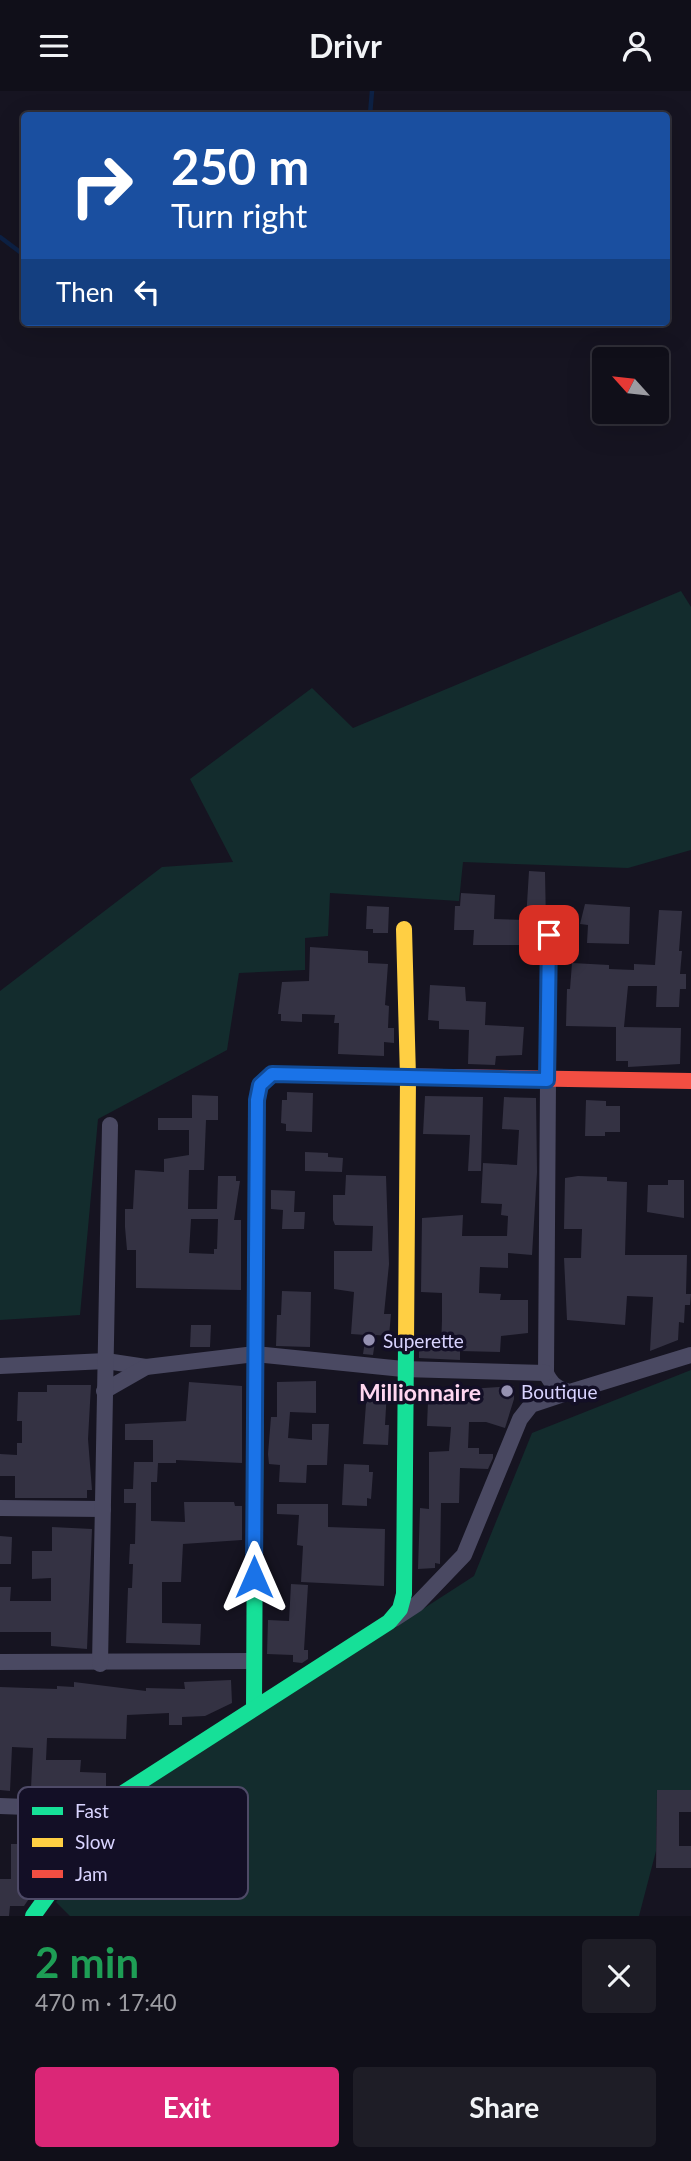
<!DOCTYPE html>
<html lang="en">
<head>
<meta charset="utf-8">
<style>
  :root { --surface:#100f19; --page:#1e1d26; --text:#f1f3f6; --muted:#9c9ca2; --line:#302f38; --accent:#db2777 }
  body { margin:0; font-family:Lato,sans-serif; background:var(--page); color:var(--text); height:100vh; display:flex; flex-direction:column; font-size:26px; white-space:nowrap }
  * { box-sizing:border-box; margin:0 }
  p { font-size:23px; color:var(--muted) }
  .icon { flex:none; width:38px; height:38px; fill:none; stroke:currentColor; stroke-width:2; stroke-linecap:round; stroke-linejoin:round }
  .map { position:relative; height:1825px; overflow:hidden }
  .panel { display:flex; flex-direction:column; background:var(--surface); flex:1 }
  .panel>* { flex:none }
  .guide { position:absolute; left:21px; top:21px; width:649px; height:214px; border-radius:7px; box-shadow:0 7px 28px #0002,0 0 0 2px var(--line); background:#1a4fa0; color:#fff; overflow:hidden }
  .needle { width:46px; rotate:297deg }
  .tools { position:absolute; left:592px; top:256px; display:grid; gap:14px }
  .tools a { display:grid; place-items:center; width:77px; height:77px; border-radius:7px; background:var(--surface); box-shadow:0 7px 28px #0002,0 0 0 2px var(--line); font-size:35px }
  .pin { position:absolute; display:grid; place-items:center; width:60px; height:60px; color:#fff; margin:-30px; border-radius:14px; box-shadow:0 4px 10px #0006 }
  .me { position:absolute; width:77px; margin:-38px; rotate:0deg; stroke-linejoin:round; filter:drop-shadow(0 0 5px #0008) }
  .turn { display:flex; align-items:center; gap:24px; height:147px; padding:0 35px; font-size:32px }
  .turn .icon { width:91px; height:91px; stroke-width:2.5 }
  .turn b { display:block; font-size:49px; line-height:60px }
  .then { display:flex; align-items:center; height:66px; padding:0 35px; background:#0003; gap:14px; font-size:26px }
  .round { display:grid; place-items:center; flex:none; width:74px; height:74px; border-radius:7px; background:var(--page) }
  .headline { display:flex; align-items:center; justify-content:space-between; height:119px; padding:0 35px }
  h1 { font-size:42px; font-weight:700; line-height:52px; color:#1e9e55 }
  .button { display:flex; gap:14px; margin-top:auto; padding:14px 35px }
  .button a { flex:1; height:80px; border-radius:7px; background:var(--accent); color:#fff; font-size:28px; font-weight:700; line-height:80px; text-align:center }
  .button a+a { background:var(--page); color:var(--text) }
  header { display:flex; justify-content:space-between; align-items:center; height:91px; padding:0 35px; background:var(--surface); font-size:32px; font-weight:700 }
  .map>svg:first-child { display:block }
  .green { fill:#132c2d }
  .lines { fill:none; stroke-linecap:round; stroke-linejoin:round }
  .stream { stroke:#0d2144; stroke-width:4.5 }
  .building { fill:#343243; fill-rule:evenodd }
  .street { stroke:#4a4962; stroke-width:16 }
  .fast { stroke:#16e098; stroke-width:16 }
  .slow { stroke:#ffcf43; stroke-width:16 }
  .jam { stroke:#f24e42; stroke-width:16 }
  .route-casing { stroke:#114b97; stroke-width:18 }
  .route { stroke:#1a73e8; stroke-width:12 }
  .poi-dot { fill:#9591b1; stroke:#130f26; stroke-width:2.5 }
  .labels { text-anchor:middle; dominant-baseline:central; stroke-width:7; stroke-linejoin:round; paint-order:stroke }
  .poi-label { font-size:19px; fill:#d9d4ff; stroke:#130f26; text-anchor:start }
  .quarter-label { font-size:23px; font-weight:bold; fill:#ffd6f0; stroke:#130f26 }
  .key { fill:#130f26; stroke:#4e4a67; stroke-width:2 }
  .key-label { font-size:19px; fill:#d9d4ff }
</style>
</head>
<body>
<header><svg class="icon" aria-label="menu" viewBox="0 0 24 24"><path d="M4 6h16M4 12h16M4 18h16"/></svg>Drivr<svg class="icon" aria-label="person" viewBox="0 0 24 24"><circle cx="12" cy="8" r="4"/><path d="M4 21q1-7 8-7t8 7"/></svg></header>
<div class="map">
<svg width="691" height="1825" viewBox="0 0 691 1825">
  <rect width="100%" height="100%" fill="#161421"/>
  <!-- green -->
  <g class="green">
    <polygon points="681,500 691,516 691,759 628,777 463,771 459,810 330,802 328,845 305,847 305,879 239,882 227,959 98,1028 80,1224 0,1229 0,900 162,776 233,771 190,688 312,597 353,637"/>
    <polygon points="691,1279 691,1699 657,1699 656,1760 639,1825 70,1825 56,1811 147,1696 474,1485 532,1342"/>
  </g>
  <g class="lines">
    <!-- stream -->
    <g class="stream">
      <polyline points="370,24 372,0"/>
      <polyline points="0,146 24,164"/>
    </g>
  </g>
  <!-- building -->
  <g class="building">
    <polygon points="529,780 545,781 546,834 537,835 536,854 473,854 474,839 454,839 455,815 460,815 461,802 495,804 494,828 526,829"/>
    <polygon points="585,813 630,816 629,853 587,852 588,834 580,833"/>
    <polygon points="367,815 389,816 388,842 373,842 373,838 366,838"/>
    <polygon points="659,819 682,820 679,860 682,860 680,883 686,883 686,898 680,898 679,916 656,916 657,895 628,895 624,936 681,937 680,973 628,976 628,970 616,970 616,936 566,935 567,898 570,898 572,872 609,874 609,878 634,879 634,873 655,874"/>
    <polygon points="310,856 368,860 368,872 388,873 385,914 389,915 388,937 394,937 394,952 384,951 384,965 338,963 339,932 334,932 335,924 302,923 302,931 281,930 281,923 278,923 282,891 309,890"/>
    <polygon points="430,894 465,896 466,910 486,911 485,934 524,936 522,964 496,965 495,974 468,973 469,939 439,938 439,930 428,929"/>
    <polygon points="287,1001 313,1002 312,1041 286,1040 286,1033 281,1032 282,1009 287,1009"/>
    <path d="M192,1004L218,1005V1029H206L204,1079H189L188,1118H217L218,1085H236V1090H240L234,1129H241V1199L136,1197V1159H127L125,1136V1118H133L135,1079L164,1081V1068L189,1064V1039H158V1027H192ZM191,1128H218L217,1158H214V1163L189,1162Z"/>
    <polygon points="425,1005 483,1006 481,1080 468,1080 470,1044 423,1043"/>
    <polygon points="504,1006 536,1007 537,1081 532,1164 508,1162 508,1177 480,1176 479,1202 501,1203 500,1209 528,1209 528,1242 501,1245 500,1261 460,1260 460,1269 419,1267 419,1257 441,1258 442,1229 442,1202 421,1201 422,1127 463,1124 462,1145 507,1145 508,1125 501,1124 502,1113 481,1112 483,1072 517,1074 519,1039 502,1038"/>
    <polygon points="586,1009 606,1010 606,1015 620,1015 620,1041 605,1041 605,1045 585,1045"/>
    <polygon points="305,1061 328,1062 328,1066 343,1067 342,1081 305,1080"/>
    <polygon points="346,1084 386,1085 389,1173 384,1223 391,1223 389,1245 376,1244 373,1264 363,1263 366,1244 351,1243 354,1201 334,1198 334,1160 372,1160 373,1135 335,1134 333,1129 333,1104 345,1104"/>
    <polygon points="578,1085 607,1086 607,1090 627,1091 625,1164 687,1164 686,1203 691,1203 690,1214 685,1214 684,1232 679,1231 678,1249 650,1260 653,1206 627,1205 625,1234 567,1229 564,1167 581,1167 582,1138 564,1138 565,1087"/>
    <polygon points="668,1089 684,1089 684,1127 647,1121 648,1094 668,1094"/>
    <polygon points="271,1099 295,1100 294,1121 305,1121 304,1138 282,1138 283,1119 271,1118"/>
    <polygon points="282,1200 311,1201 310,1256 276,1255 277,1224 281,1224"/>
    <polygon points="191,1234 211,1234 210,1256 190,1256"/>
    <polygon points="316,1290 316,1322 290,1321 288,1347 312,1349 312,1333 329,1333 327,1374 307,1374 306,1392 279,1391 280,1374 269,1373 268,1363 271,1326 277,1326 277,1291"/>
    <polygon points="189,1291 242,1295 242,1372 176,1369 176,1372 158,1372 157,1391 151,1391 151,1430 185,1431 184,1411 234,1411 235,1415 242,1415 242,1449 183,1453 181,1491 162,1491 162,1532 201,1533 200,1554 126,1552 128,1497 132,1497 133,1473 129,1473 130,1453 135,1453 136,1412 124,1412 124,1398 133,1398 134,1371 153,1371 153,1349 125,1349 125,1333 186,1330"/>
    <polygon points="47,1294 91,1294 88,1348 92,1399 87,1399 87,1407 15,1407 15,1385 0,1385 0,1363 17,1364 17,1352 22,1352 22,1330 17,1330 18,1301 47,1301"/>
    <polygon points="514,1295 514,1308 505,1337 486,1331 469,1331 468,1357 479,1357 479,1363 493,1363 493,1367 488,1378 460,1377 459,1412 441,1412 440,1473 435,1472 435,1477 418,1478 420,1417 429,1418 429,1361 449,1360 451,1336 427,1335 428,1310 470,1311 469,1298"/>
    <polygon points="367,1299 387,1299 385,1334 389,1334 388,1354 363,1353"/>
    <polygon points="344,1373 369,1374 369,1381 373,1381 371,1408 367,1407 367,1415 342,1414"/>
    <polygon points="277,1413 328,1413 328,1436 385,1438 384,1495 301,1491 303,1455 297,1454 299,1424 277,1423"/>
    <polygon points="52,1436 92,1438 87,1558 51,1555 51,1541 0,1541 0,1496 11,1496 10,1510 51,1510 51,1487 32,1488 32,1460 52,1460"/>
    <polygon points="0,1445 12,1446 11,1473 0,1473"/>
    <polygon points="291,1493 308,1494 304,1559 308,1559 308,1568 302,1572 293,1571 293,1564 267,1563 268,1529 289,1530"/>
    <polygon points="231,1589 232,1612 205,1625 182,1626 182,1634 169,1634 169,1622 127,1624 126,1648 47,1647 46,1669 81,1669 80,1681 106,1682 106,1701 101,1708 57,1705 58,1698 31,1697 33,1657 12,1656 10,1700 0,1699 0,1596 57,1598 57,1595 74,1596 74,1591 146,1600 146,1597 185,1598 184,1591"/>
    <polygon points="657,1699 691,1699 691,1721 679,1721 679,1755 691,1755 691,1777 656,1777"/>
    <polygon points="23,1728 74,1732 73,1746 70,1751 63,1751 63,1760 57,1770 47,1770 47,1783 44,1788 35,1788 35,1799 24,1815 10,1815 9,1825 0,1825 0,1788 11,1788 11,1753 23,1753"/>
  </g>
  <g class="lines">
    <!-- street -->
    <g class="street">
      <path d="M549,844L546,1282C551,1293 557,1298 570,1301L691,1264"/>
      <polyline points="0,1275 106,1270 146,1276"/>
      <polyline points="104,1300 146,1276 255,1263 403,1278 546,1282"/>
      <polyline points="0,1417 103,1418"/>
      <polyline points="394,1528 417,1513 464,1464 520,1328 531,1314 570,1301"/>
      <polyline points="0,1571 254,1570"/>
      <polyline points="100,1573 110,1034"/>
      <polyline points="0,1715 108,1719"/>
    </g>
    <!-- fast -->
    <g class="fast">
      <polyline points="254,1617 257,1009 260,994 272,983 379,985"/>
      <polyline points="33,1825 120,1704 389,1531 400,1518 404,1503 406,1253"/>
    </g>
    <!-- slow -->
    <polyline class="slow" points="404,838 408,986 406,1253"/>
    <!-- jam -->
    <polyline class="jam" points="379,985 691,990"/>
  </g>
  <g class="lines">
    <!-- route casing -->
    <g class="route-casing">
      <polyline id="route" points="254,1486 257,1009 260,994 272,983 547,989 549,844"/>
    </g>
    <!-- route -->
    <use href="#route" class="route"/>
  </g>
  <!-- markers -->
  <g class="poi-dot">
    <circle cx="369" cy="1249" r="7"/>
    <circle cx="507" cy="1300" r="7"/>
  </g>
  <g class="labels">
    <!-- poi labels -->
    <g class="poi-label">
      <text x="383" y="1249">Superette</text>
      <text x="521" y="1300">Boutique</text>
    </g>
    <!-- quarter labels -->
    <g class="quarter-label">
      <text x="420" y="1301">Millionnaire</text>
    </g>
  </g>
  <!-- legend -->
  <rect x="18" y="1696" width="230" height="112" rx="10" class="key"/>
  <rect x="32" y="1716" width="31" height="8" fill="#16e098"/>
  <rect x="32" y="1747" width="31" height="9" fill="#ffcf43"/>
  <rect x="32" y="1779" width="31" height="8" fill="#f24e42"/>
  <g class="key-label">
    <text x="75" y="1727">Fast</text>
    <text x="75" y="1758">Slow</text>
    <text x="75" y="1790">Jam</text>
  </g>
</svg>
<div class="tools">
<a><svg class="needle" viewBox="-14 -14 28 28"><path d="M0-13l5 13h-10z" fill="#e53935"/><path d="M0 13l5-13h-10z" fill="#9c9ca2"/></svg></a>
</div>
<div class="pin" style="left:549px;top:844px;background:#d93025"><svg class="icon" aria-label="arrive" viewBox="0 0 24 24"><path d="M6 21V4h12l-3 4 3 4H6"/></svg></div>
<svg class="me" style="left:254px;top:1486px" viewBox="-20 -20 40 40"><path d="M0-17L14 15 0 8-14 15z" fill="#1a73e8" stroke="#fff" stroke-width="4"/></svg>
<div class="guide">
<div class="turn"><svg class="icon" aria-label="right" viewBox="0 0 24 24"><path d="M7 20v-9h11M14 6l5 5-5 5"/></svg><div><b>250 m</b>Turn right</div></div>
<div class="then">Then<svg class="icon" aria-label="left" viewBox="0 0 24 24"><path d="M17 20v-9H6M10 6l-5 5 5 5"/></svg></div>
</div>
</div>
<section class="panel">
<div class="headline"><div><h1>2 min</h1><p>470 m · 17:40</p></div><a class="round"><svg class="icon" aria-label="close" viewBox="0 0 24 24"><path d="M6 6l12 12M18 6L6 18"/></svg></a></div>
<div class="button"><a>Exit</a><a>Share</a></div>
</section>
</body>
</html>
